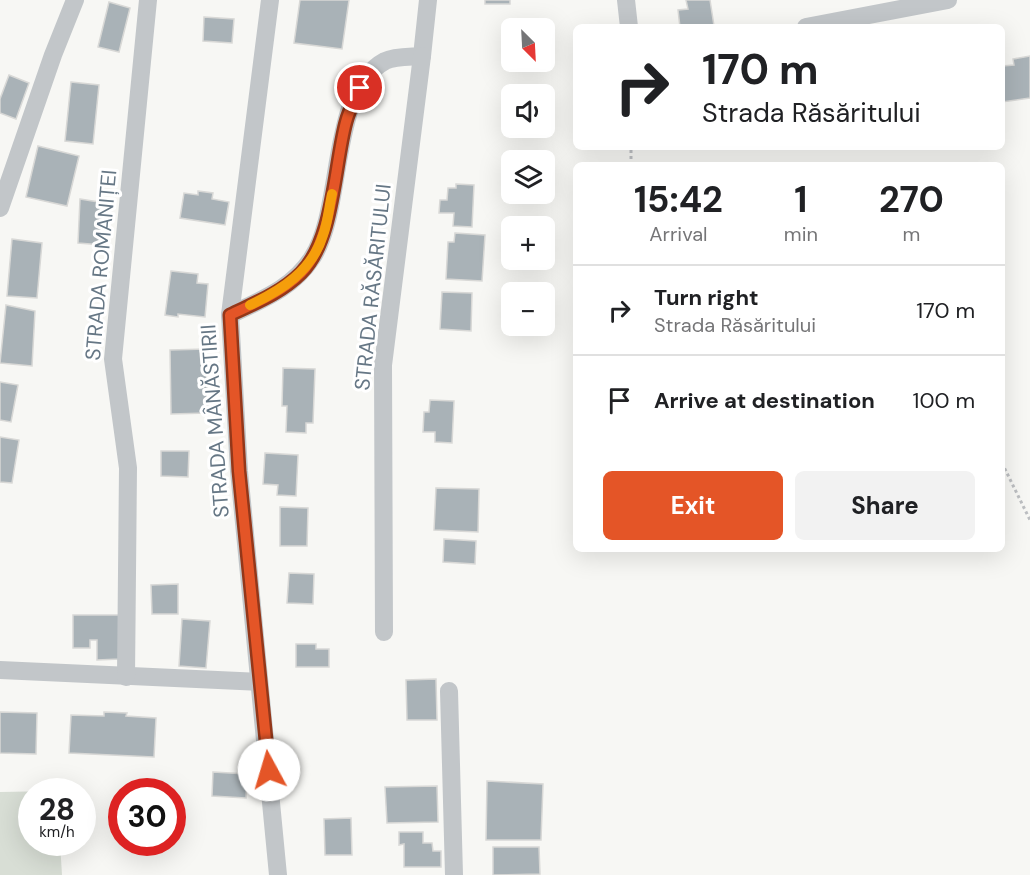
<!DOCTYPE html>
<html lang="en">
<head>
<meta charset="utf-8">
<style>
  :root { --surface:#fff; --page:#f2f2f2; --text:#202124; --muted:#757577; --line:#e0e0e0; --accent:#e45527 }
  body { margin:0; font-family:"DM Sans",sans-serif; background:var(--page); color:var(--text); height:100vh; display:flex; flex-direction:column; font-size:22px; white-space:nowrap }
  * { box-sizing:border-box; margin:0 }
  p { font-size:20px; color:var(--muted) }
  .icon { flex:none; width:33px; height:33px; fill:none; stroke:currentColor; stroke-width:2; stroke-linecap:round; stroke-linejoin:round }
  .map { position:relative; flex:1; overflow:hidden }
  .sheet { position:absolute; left:573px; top:162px; width:432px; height:390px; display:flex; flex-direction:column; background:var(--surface); border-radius:9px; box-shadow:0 6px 24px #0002 }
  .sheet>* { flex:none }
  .top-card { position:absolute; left:573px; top:24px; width:432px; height:126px; border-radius:9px; box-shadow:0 6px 24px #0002; background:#fff; color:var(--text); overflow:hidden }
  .needle { width:39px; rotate:156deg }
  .controls { position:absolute; left:501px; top:18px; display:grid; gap:12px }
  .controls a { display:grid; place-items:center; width:54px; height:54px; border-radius:9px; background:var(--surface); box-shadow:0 6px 24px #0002; font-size:30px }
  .speed { position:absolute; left:18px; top:778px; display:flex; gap:12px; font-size:30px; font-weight:700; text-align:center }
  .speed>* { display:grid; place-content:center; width:78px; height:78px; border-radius:50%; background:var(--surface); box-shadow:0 6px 24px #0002; line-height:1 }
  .speed small { font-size:15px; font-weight:400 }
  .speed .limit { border:9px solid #d22; background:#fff; color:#111 }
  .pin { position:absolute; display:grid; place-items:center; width:51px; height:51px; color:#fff; margin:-26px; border:3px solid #fff; border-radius:50%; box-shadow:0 2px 6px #0007 }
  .me { position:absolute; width:66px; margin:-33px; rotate:354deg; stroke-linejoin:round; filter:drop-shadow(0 0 4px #0008) }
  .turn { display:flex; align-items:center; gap:21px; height:126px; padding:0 30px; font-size:27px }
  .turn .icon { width:78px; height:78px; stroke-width:2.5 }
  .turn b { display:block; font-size:42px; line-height:51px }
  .eta { display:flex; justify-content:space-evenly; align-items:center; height:102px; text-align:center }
  .eta b { font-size:36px; font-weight:700; line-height:42px }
  .primary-button { display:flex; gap:12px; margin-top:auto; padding:12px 30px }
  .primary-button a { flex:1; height:69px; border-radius:9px; background:var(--accent); color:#fff; font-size:24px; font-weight:700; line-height:69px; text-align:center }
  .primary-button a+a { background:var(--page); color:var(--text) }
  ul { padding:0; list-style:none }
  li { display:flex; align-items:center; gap:18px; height:90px; padding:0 30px; border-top:2px solid var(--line) }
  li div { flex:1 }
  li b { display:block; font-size:22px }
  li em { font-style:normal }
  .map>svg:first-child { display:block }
  .green { fill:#d8ded5 }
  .building { fill:#a9b2b7; stroke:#d8d8d6; stroke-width:1.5 }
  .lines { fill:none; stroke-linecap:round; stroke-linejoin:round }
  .path { stroke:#bcbec1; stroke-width:3; stroke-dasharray:3 3; stroke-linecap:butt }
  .minor { stroke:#c2c6c9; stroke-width:18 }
  .route-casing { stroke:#943719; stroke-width:15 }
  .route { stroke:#e45527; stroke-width:10 }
  .slow { stroke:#f59e0b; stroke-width:10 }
  .labels { text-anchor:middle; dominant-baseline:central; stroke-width:6; stroke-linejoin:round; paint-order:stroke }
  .street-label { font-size:21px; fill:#667785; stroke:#fff }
</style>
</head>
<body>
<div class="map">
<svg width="1030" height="875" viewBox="0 0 1030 875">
  <rect width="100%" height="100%" fill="#f7f7f4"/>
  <!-- green -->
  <polygon class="green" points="56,791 32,792 32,843 60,843 62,875 0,875 0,792"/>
  <!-- building -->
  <g class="building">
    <polygon points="300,0 349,0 342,49 294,43"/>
    <rect x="485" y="0" width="25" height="4"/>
    <polygon points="686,0 710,0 714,26 680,27 678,10 688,9"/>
    <polygon points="109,2 130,8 119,52 98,47"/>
    <polygon points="204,17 234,19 232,43 203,41"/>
    <polygon points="1030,56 1030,98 1002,102 1002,66 1014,65 1013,59"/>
    <polygon points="9,75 29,83 16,119 0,113 0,99"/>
    <polygon points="71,82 99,85 93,144 65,141"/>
    <polygon points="38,146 79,156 67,206 26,197"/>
    <polygon points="456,184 474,185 472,227 453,226 454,213 439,213 440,200 447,200 448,188 456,188"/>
    <polygon points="198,191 213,193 212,199 229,202 225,225 180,218 184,193 198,195"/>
    <polygon points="80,199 105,203 103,245 78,243"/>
    <polygon points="455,233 485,235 482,281 446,279 448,242 454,242"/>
    <polygon points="12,239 42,243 37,298 7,296"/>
    <polygon points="171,271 198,274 197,283 208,284 205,317 178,314 178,317 165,315"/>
    <polygon points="442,292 472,293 471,331 440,329"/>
    <polygon points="6,305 35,311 32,366 0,363"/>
    <polygon points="206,349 208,413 171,414 170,350"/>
    <polygon points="283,368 315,369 313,423 306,423 306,433 286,432 287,406 282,406"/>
    <polygon points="0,382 18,385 11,422 0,420"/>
    <polygon points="430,400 454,401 452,443 435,442 435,432 423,432 424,412 429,412"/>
    <polygon points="0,437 19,440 12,483 0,482"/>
    <polygon points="161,451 189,451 188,477 161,476"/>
    <polygon points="265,453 298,455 296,496 277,495 278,485 263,484"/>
    <polygon points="436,488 479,489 478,532 434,530"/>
    <polygon points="280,507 308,508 307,546 280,546"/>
    <polygon points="444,539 476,541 475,564 443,562"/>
    <polygon points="289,573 314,574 313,604 287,603"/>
    <polygon points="178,584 178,614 152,614 151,585"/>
    <polygon points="73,615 120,615 120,659 97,660 97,640 90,640 90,648 73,648"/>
    <polygon points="182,619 210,621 206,668 179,666"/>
    <polygon points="296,644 316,644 316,649 329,649 329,667 296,667"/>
    <polygon points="436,679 437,720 407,720 406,680"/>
    <polygon points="0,712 37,713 36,754 0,753"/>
    <polygon points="104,712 127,713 126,716 156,718 154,757 69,753 71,715 104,716"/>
    <polygon points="213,772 247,774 246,798 212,796"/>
    <polygon points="487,781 543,784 541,840 486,840"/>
    <polygon points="437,786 438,822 387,823 385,787"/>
    <polygon points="351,818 352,855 325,855 324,819"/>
    <polygon points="399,832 423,832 423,843 432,843 433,851 441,851 441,867 404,867 404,844 399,845"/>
    <polygon points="493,847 539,847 540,874 493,875"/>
  </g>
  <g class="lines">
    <!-- path -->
    <g class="path">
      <polyline points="631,165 631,147"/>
      <polyline points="1002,463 1030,520"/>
    </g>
    <!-- minor -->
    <g class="minor">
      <polyline points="270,0 230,315 239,471 278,875"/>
      <polyline points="626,0 629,27"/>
      <polyline points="806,27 948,0"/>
      <polyline points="0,208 53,55 75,0"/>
      <path d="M230,315C261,300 293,288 312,258C345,208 328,92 385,61C395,56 411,57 422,56L428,0"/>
      <polyline points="384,632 383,365 422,56"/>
      <polyline points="0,670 259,682"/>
      <polyline points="126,677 128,468 113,359 148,0"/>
      <polyline points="449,691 454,875"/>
    </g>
  </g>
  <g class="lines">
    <!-- route casing -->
    <g class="route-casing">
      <path id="route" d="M269,770L239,471L230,315C255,303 281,293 301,273C334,240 334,166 346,122C349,110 355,99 360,88"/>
    </g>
    <!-- route -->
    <use href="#route" class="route"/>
    <!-- slow -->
    <path class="slow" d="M250,305C282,290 312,271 323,235C328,222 329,207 332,194"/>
  </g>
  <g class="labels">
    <!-- street labels -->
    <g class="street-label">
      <text transform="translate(101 265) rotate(-85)">STRADA ROMANIȚEI</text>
      <text transform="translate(373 287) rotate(-84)">STRADA RĂSĂRITULUI</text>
      <text transform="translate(215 421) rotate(-94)">STRADA MÂNĂSTIRII</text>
    </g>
  </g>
</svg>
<div class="controls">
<a><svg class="needle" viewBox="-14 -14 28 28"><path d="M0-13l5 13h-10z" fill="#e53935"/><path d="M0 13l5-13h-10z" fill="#757577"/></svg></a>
<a><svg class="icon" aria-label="sound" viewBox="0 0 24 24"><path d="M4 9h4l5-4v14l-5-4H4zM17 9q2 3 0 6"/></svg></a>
<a><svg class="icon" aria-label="layers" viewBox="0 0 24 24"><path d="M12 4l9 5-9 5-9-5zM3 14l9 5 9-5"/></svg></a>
<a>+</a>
<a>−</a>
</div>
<div class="speed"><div>28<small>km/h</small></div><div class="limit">30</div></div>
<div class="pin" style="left:360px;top:88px;background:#d93025"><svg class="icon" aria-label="arrive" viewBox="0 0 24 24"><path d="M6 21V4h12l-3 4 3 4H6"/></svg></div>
<svg class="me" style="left:269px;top:770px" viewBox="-20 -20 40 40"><circle r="19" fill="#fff"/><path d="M0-13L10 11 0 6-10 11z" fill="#e45527"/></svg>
<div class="top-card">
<div class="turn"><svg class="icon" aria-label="right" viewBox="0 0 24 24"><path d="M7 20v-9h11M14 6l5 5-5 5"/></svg><div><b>170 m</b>Strada Răsăritului</div></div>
</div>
<section class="sheet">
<div class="eta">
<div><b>15:42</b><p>Arrival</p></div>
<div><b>1</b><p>min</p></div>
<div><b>270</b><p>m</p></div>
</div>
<ul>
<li><svg class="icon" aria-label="right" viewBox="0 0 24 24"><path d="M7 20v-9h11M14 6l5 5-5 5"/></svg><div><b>Turn right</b><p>Strada Răsăritului</p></div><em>170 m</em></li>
<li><svg class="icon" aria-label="arrive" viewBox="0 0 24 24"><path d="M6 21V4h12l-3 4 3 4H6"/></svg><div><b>Arrive at destination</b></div><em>100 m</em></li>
</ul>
<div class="primary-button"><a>Exit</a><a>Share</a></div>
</section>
</div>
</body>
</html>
